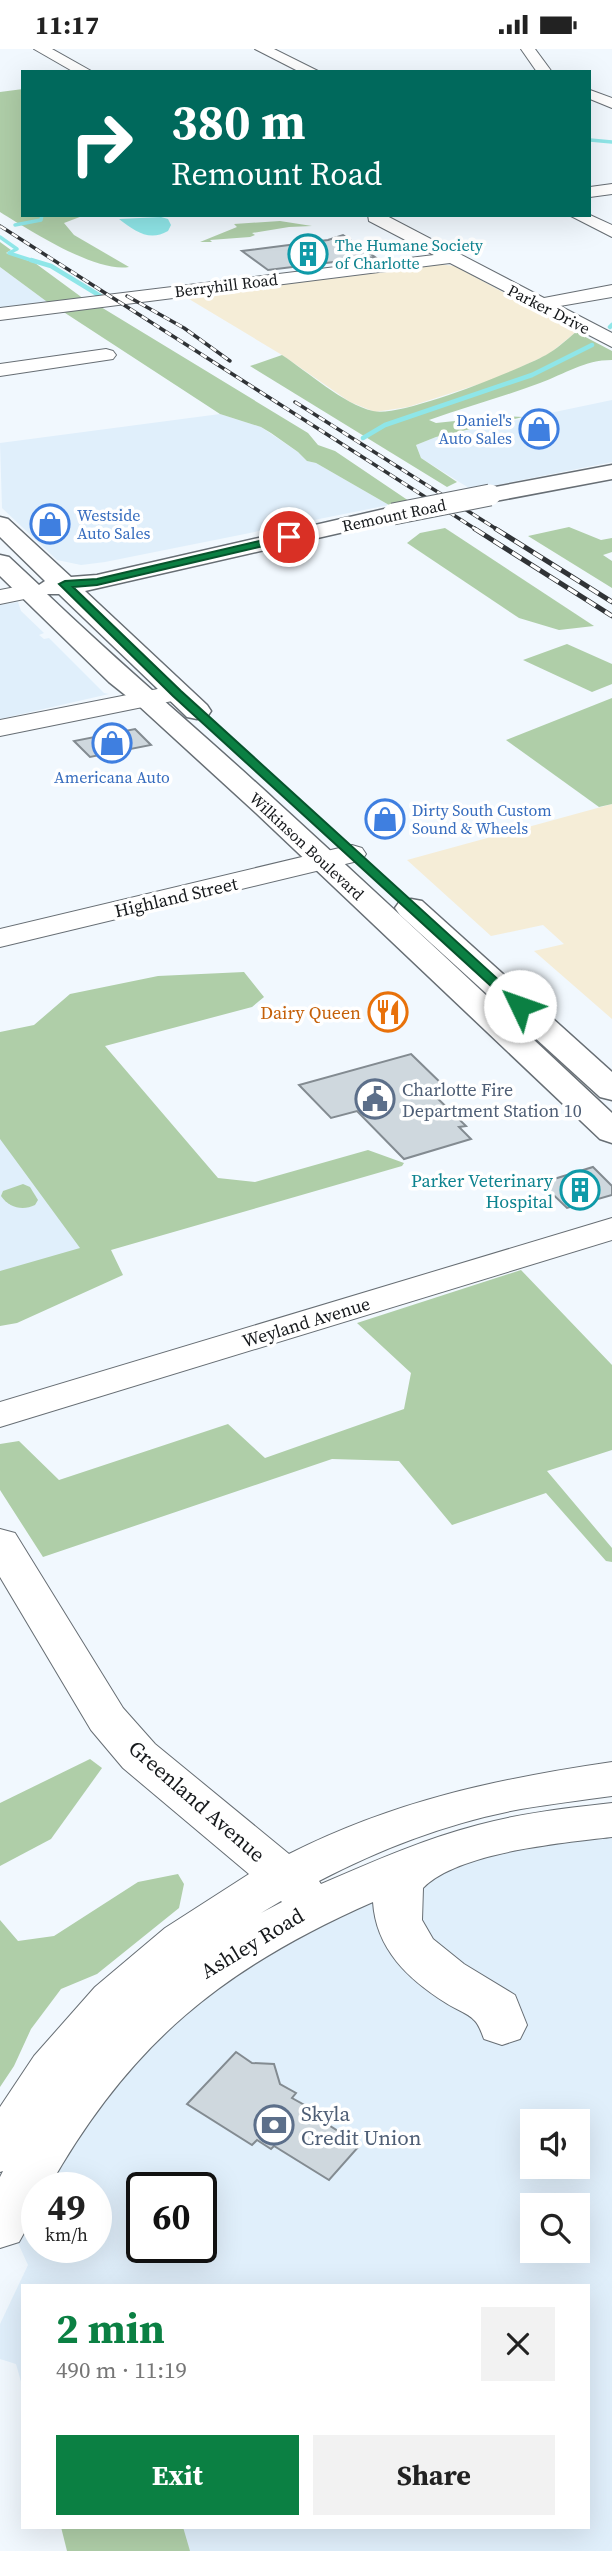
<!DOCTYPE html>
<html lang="en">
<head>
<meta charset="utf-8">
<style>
  :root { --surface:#fff; --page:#f2f2f2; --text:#222; --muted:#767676; --accent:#0b8043 }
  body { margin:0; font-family:"Source Serif 4",serif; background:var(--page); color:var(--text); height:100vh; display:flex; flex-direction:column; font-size:26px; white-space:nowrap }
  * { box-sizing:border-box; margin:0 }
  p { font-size:23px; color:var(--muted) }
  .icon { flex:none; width:38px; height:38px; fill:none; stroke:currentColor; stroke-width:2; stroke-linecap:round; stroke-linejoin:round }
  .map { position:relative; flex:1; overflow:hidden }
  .drawer { position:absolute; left:21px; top:2235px; width:569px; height:245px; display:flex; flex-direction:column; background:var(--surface); border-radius:0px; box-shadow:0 7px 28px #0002 }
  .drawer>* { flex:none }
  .hud { position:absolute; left:21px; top:21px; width:570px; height:147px; border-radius:0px; box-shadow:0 7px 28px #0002; background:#00695c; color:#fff; overflow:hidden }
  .buttons { position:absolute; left:520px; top:2060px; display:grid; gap:14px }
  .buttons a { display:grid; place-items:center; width:70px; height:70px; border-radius:0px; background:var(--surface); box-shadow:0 7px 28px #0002; font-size:35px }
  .speed { position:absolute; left:21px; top:2123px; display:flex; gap:14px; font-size:35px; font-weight:700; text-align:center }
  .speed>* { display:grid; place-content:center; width:91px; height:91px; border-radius:50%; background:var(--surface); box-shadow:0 7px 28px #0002; line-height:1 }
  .speed small { font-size:18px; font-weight:400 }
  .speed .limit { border:4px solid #111; border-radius:10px; background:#fff; color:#111 }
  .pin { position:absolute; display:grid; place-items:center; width:60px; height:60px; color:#fff; margin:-30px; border:4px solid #fff; border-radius:50%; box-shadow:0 2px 7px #0007 }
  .me { position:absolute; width:77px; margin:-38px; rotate:312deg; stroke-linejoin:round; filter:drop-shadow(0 0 5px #0008) }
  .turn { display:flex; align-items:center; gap:24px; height:147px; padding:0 35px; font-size:32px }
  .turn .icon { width:91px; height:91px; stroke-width:2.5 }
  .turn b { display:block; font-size:49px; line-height:60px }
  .round { display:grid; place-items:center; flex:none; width:74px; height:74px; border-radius:0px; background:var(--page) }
  .head { display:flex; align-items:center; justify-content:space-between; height:119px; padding:0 35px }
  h1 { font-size:42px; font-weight:700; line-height:52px; color:var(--accent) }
  .button { display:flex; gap:14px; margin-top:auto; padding:14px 35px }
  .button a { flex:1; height:80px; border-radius:0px; background:var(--accent); color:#fff; font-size:28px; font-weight:700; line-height:80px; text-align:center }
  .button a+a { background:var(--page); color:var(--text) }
  .status { display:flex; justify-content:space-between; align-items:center; height:49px; padding:0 35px; background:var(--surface); direction:ltr }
  .status svg { height:19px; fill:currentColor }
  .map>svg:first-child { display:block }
  .built { fill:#e0effb; fill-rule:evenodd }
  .industrial { fill:#f5edd7 }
  .green { fill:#afcea8 }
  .water { fill:#8fe6e8 }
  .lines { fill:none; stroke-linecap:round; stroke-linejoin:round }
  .stream-far1 { stroke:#8fe6e8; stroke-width:3.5 }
  .stream { stroke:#8fe6e8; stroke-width:4.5 }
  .building { fill:#cfd8de; stroke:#838b91; stroke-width:2 }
  .minor-casing { stroke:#676e74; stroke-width:2 }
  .major-casing { stroke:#676e74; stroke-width:3 }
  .minor { fill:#fff; fill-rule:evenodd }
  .major { fill:#fff; fill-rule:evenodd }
  .rail-far1-casing { stroke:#303336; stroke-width:3.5 }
  .rail-casing { stroke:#303336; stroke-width:5 }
  .rail-far1 { stroke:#fff; stroke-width:2.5; stroke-dasharray:7; stroke-linecap:butt }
  .rail { stroke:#fff; stroke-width:3.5; stroke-dasharray:11; stroke-linecap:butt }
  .major-bridge-casing { stroke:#676e74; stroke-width:23; stroke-linecap:butt }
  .major-bridge { stroke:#fff; stroke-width:21 }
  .route { fill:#0b8043; stroke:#07532c; stroke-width:2 }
  .labels { text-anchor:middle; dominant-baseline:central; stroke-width:7; stroke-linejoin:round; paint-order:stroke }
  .far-culture-label { font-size:16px; fill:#0d838f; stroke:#fff; text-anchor:start }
  .far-street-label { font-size:16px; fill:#15181b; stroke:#fff }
  .far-shop-label { font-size:16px; fill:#366cbe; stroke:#fff; text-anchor:start }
  .street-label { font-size:18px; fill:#15181b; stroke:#fff }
  .food-label { font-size:18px; fill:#c56008; stroke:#fff; text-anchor:end }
  .service-label { font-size:18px; fill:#4e5e75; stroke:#fff; text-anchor:start }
  .culture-label { font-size:18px; fill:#0d838f; stroke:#fff; text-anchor:end }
  .near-street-label { font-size:21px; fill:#15181b; stroke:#fff }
  .near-service-label { font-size:21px; fill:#4e5e75; stroke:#fff; text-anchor:start }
</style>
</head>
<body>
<div class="status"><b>11:17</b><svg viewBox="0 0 49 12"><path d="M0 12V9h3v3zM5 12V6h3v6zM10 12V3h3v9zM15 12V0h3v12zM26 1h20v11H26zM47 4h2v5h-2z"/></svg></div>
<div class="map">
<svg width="612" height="2502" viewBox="0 0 612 2502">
  <rect width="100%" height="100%" fill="#f1f8fe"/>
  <!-- built -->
  <g class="built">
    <polygon points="0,218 50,255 0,261"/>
    <polygon points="612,351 612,413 472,441 421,409 416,396 436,388"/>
    <polygon points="220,365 261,378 298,403 307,412 316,414 389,456 105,513 81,516 57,511 2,459 0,394"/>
    <polygon points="18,553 21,562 44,584 39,586 44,590 49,589 104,644 109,645 0,670 0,556"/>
    <polygon points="0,1076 97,1206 0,1234"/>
    <path d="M612,1785V2502H72L64,2478H588V2236H23V2340L16,2315L0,2310V2275L28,2216L18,2194V2185L37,2149V2198H96V2138H43L53,2122L121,2020L240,1916L436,1822L502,1802ZM532,2072H578V2118H532ZM142,2138H201V2198H142ZM532,2156H578V2202H532Z"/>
  </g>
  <!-- industrial -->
  <g class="industrial">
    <polygon points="430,214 455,217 576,283 549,305 495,330 408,358 375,363 350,353 282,306 179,244"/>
    <polygon points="612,755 612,970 534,902 564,895 543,876 491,887 407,811"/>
  </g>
  <!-- green -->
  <g class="green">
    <path d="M23,40V166H85L64,174L74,186L129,218C96,224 29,181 0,163V43Z"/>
    <polygon points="280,172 312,177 289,178 252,184 255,186 250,188 210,191 212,193 200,193 237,178 234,175"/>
    <polygon points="0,193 11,201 6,204 35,214 84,250 50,255 0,218"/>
    <polygon points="96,255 308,384 318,396 335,402 409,452 389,456 316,414 307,412 298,403 271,384 261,378 220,365 59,260"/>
    <path d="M576,283L612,302V311C584,311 565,325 540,334C503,348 466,358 429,371L436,374L502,367L523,368L436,388L416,396L421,409L457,433L447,438L250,317L282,306C308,323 343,355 373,362C401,369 518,321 546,306C557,300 566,291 576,283Z"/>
    <polygon points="569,478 601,491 612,489 612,503 603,506 612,512 612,539 528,487"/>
    <polygon points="445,479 594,577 559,581 519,569 407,494 420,484"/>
    <polygon points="567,595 612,615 612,635 592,643 523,611"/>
    <polygon points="612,649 612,755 599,758 506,691"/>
    <polygon points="244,923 264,948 252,958 105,997 218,1129 255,1133 368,1101 404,1114 402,1117 111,1201 123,1226 17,1274 0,1277 0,1222 80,1199 0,1090 0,983 34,976 70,945 158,927"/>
    <path d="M23,1135L30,1138L38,1151L35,1156C23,1162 9,1159 1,1147L3,1142Z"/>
    <polygon points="521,1221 612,1316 612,1401 547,1422 612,1499 612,1513 606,1512 546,1444 452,1476 399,1412 332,1410 43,1508 0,1441 0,1395 19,1392 59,1431 228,1375 265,1409 404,1360 411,1324 357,1274"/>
    <polygon points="90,1710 102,1719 51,1790 0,1817 0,1754"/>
    <polygon points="178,1825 184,1835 179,1859 97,1925 61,1940 31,1980 14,2017 0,2038 0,1871 18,1892 54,1887 138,1833"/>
    <polygon points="61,2478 183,2478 190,2502 67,2502"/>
  </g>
  <!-- water -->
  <path class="water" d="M161,168L168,170L171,176L168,182C149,193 135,182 119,170Z"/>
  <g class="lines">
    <!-- stream-far1 -->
    <g class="stream-far1">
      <polyline points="590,91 612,93"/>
      <polyline points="15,176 41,171 42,166"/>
      <polyline points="0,188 17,200 9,204 37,213"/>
    </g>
    <!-- stream -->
    <g class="stream">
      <polyline points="31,211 51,217 102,248"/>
      <polyline points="610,278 612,276"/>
      <polyline points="363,389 385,376 532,326 592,296"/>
    </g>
  </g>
  <!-- building -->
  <g class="building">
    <polygon points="343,186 375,208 268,221 242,202 328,191"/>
    <polygon points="135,680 151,696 90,708 74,692"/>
    <polygon points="411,1005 446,1039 431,1043 466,1077 459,1078 471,1090 404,1110 357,1062 331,1069 299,1036"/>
    <polygon points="593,1118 612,1137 612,1146 567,1159 541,1134"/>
    <polygon points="236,2003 252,2014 274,2015 280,2035 296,2044 292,2049 308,2058 305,2061 360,2096 329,2131 274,2097 271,2100 257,2091 252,2096 187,2055"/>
  </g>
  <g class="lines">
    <!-- minor casing -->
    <g class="minor-casing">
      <g id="minor">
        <polygon points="34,0 52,0 93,23 74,23"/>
        <polygon points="255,0 274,0 320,23 300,23"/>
        <polygon points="521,0 535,0 552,23 537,23"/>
        <polygon points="590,41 612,49 612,59 590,50"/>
        <polygon points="612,135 612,145 590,148 590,138"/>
        <polygon points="368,166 385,166 544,249 612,236 612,248 560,257 612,284 612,298 450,214 0,271 0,259 434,206 369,172"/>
        <polygon points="569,166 590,166 612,176 612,188"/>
        <polygon points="106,300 113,302 116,306 113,310 0,327 0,315"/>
        <polygon points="31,535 39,537 43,542 39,547 0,555 0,541"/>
        <polygon points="178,636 187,639 191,644 187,649 0,687 0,671"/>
        <polygon points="352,796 362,799 366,805 362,811 0,898 0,880"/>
        <polygon points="612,1169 612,1191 0,1378 0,1353"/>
        <path d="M0,1480L15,1484L123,1659L155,1695L289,1805C394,1752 496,1730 612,1713V1747C582,1751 551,1755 521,1760C451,1773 382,1799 319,1832L321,1835C372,1813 424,1790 478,1776C522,1764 567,1759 612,1754V1788C562,1794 458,1803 423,1839L422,1871L433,1890L464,1915L515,1946L527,1976L520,1990L502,1996L484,1990C482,1985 479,1975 474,1971C468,1964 455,1960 446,1954C408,1930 376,1900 373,1853C223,1919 130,1994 49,2138H37V2161L19,2193L0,2199V2128L3,2122L0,2123V2058L34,2007L95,1938L165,1879L249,1825L123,1719L91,1681L0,1528ZM281,1852L282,1853L261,1864Z"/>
      </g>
    </g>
    <!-- major casing -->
    <g class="major-casing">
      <g id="major">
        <polygon points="612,416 612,430 490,453 482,451 478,446 482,441 490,439"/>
        <path d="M393,458L401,460L405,465L401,470L85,542L207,656L211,662L207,668L197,670L187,668L59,545H47C121,616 199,681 275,751C388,854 500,959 612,1064V1094L600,1090L256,764L139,657L109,633L0,527V506L9,508L39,536L45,532L0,488V468L8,470L71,528L97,526Z"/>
        <polygon points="411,850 422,852 612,1023 612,1051 600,1048 400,866 395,859 400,852"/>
      </g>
    </g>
    <!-- minor -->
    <use href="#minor" class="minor"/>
    <!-- major -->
    <use href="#major" class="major"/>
    <!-- rail-far1 casing -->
    <g class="rail-far1-casing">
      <g id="rail-far1">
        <polyline points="0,177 477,481"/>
        <polyline points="127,247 184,279 230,312"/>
        <polyline points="295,353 498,481"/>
      </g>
    </g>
    <!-- rail casing -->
    <g class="rail-casing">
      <g id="rail">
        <polyline points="475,480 612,567"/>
        <polyline points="496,480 612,553"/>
      </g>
    </g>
    <!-- rail-far1 -->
    <use href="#rail-far1" class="rail-far1"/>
    <!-- rail -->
    <use href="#rail" class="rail"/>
    <!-- major-bridge casing -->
    <g class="major-bridge-casing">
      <polyline id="major-bridge" points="393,465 490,446"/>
    </g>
    <!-- major-bridge -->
    <use href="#major-bridge" class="major-bridge"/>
  </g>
  <!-- route -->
  <polygon class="route" points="289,485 293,486 293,490 97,536 73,538 181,642 524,954 524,959 515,959 173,647 59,535 65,532 97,530"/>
  <!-- icons -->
  <defs>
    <g id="building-ring" transform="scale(2.0125)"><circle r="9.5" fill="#fff" stroke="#0f9aa8" stroke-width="1.5"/><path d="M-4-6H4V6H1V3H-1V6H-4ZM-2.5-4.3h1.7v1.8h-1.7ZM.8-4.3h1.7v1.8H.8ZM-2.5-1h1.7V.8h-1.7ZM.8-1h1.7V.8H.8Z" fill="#0f9aa8"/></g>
    <g id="shop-ring" transform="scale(2.0125)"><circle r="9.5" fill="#fff" stroke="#3f7fe0" stroke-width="1.5"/><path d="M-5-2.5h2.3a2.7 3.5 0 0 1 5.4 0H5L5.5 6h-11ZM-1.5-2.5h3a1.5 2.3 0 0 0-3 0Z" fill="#3f7fe0"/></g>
    <g id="restaurant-ring" transform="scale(2.0125)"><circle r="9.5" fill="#fff" stroke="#e8710a" stroke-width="1.5"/><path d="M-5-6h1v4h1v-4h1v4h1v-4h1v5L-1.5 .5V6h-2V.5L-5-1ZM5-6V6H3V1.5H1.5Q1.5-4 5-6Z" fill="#e8710a"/></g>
    <g id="civic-ring" transform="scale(2.0125)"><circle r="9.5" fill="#fff" stroke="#5c6f8a" stroke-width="1.5"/><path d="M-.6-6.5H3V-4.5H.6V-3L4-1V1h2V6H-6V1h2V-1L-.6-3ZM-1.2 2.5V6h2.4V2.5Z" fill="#5c6f8a"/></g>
    <g id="bank-ring" transform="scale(2.0125)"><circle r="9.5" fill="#fff" stroke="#5c6f8a" stroke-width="1.5"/><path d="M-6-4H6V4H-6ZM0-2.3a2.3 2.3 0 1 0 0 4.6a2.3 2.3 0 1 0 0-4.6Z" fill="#5c6f8a"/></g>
  </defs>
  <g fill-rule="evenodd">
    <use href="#building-ring" x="308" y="205"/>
    <use href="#shop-ring" x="539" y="380"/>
    <use href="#shop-ring" x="50" y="475"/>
    <use href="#shop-ring" x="112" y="694"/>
    <use href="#shop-ring" x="385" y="770"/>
    <use href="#restaurant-ring" x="388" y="963"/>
    <use href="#civic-ring" x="375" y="1050"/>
    <use href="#building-ring" x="580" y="1141"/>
    <use href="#bank-ring" x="274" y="2076"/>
  </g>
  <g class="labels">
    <!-- far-culture labels -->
    <g class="far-culture-label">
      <text x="335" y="196">The Humane Society<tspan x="335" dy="18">of Charlotte</tspan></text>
    </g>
    <!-- far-street labels -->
    <g class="far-street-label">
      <text transform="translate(226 236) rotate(-7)">Berryhill Road</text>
      <text transform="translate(549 260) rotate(27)">Parker Drive</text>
      <text transform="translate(394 466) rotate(-12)">Remount Road</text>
      <text transform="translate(307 797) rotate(43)">Wilkinson Boulevard</text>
    </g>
    <!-- far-shop labels -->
    <g class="far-shop-label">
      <text x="512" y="371" text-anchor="end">Daniel's<tspan x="512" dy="18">Auto Sales</tspan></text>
      <text x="77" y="466">Westside<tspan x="77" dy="18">Auto Sales</tspan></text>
      <text x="112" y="728" text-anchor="middle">Americana Auto</text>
      <text x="412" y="761">Dirty South Custom<tspan x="412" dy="18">Sound &amp; Wheels</tspan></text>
    </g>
    <!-- street labels -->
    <g class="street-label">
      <text transform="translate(176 848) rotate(-13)">Highland Street</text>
      <text transform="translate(306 1273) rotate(-17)">Weyland Avenue</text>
    </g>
    <!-- food labels -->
    <g class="food-label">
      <text x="361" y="963">Dairy Queen</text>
    </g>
    <!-- service labels -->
    <g class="service-label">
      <text x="402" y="1040">Charlotte Fire<tspan x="402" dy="21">Department Station 10</tspan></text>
    </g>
    <!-- culture labels -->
    <g class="culture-label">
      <text x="553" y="1131">Parker Veterinary<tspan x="553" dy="21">Hospital</tspan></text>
    </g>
    <!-- near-street labels -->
    <g class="near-street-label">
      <text transform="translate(197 1752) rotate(41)">Greenland Avenue</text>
      <text transform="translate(252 1894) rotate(-31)">Ashley Road</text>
    </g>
    <!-- near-service labels -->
    <g class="near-service-label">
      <text x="301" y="2064">Skyla<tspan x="301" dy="24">Credit Union</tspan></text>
    </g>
  </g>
</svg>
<div class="buttons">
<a><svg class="icon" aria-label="sound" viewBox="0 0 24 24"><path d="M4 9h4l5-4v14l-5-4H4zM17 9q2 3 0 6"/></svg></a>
<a><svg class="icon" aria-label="search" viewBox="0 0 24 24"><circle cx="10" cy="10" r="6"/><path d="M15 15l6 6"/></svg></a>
</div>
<div class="speed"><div>49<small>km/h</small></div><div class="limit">60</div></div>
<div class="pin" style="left:289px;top:488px;background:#d93025"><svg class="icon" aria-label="arrive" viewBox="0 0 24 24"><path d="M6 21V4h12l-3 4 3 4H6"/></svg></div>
<svg class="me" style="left:520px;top:957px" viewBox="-20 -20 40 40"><circle r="19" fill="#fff"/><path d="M0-13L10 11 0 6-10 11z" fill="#0b8043"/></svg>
<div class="hud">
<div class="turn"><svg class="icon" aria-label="right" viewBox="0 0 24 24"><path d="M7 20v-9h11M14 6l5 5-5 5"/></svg><div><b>380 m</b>Remount Road</div></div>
</div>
<section class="drawer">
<div class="head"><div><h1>2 min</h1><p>490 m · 11:19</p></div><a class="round"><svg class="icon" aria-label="close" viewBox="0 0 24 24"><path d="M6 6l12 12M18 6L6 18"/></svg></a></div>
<div class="button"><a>Exit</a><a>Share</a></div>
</section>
</div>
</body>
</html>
